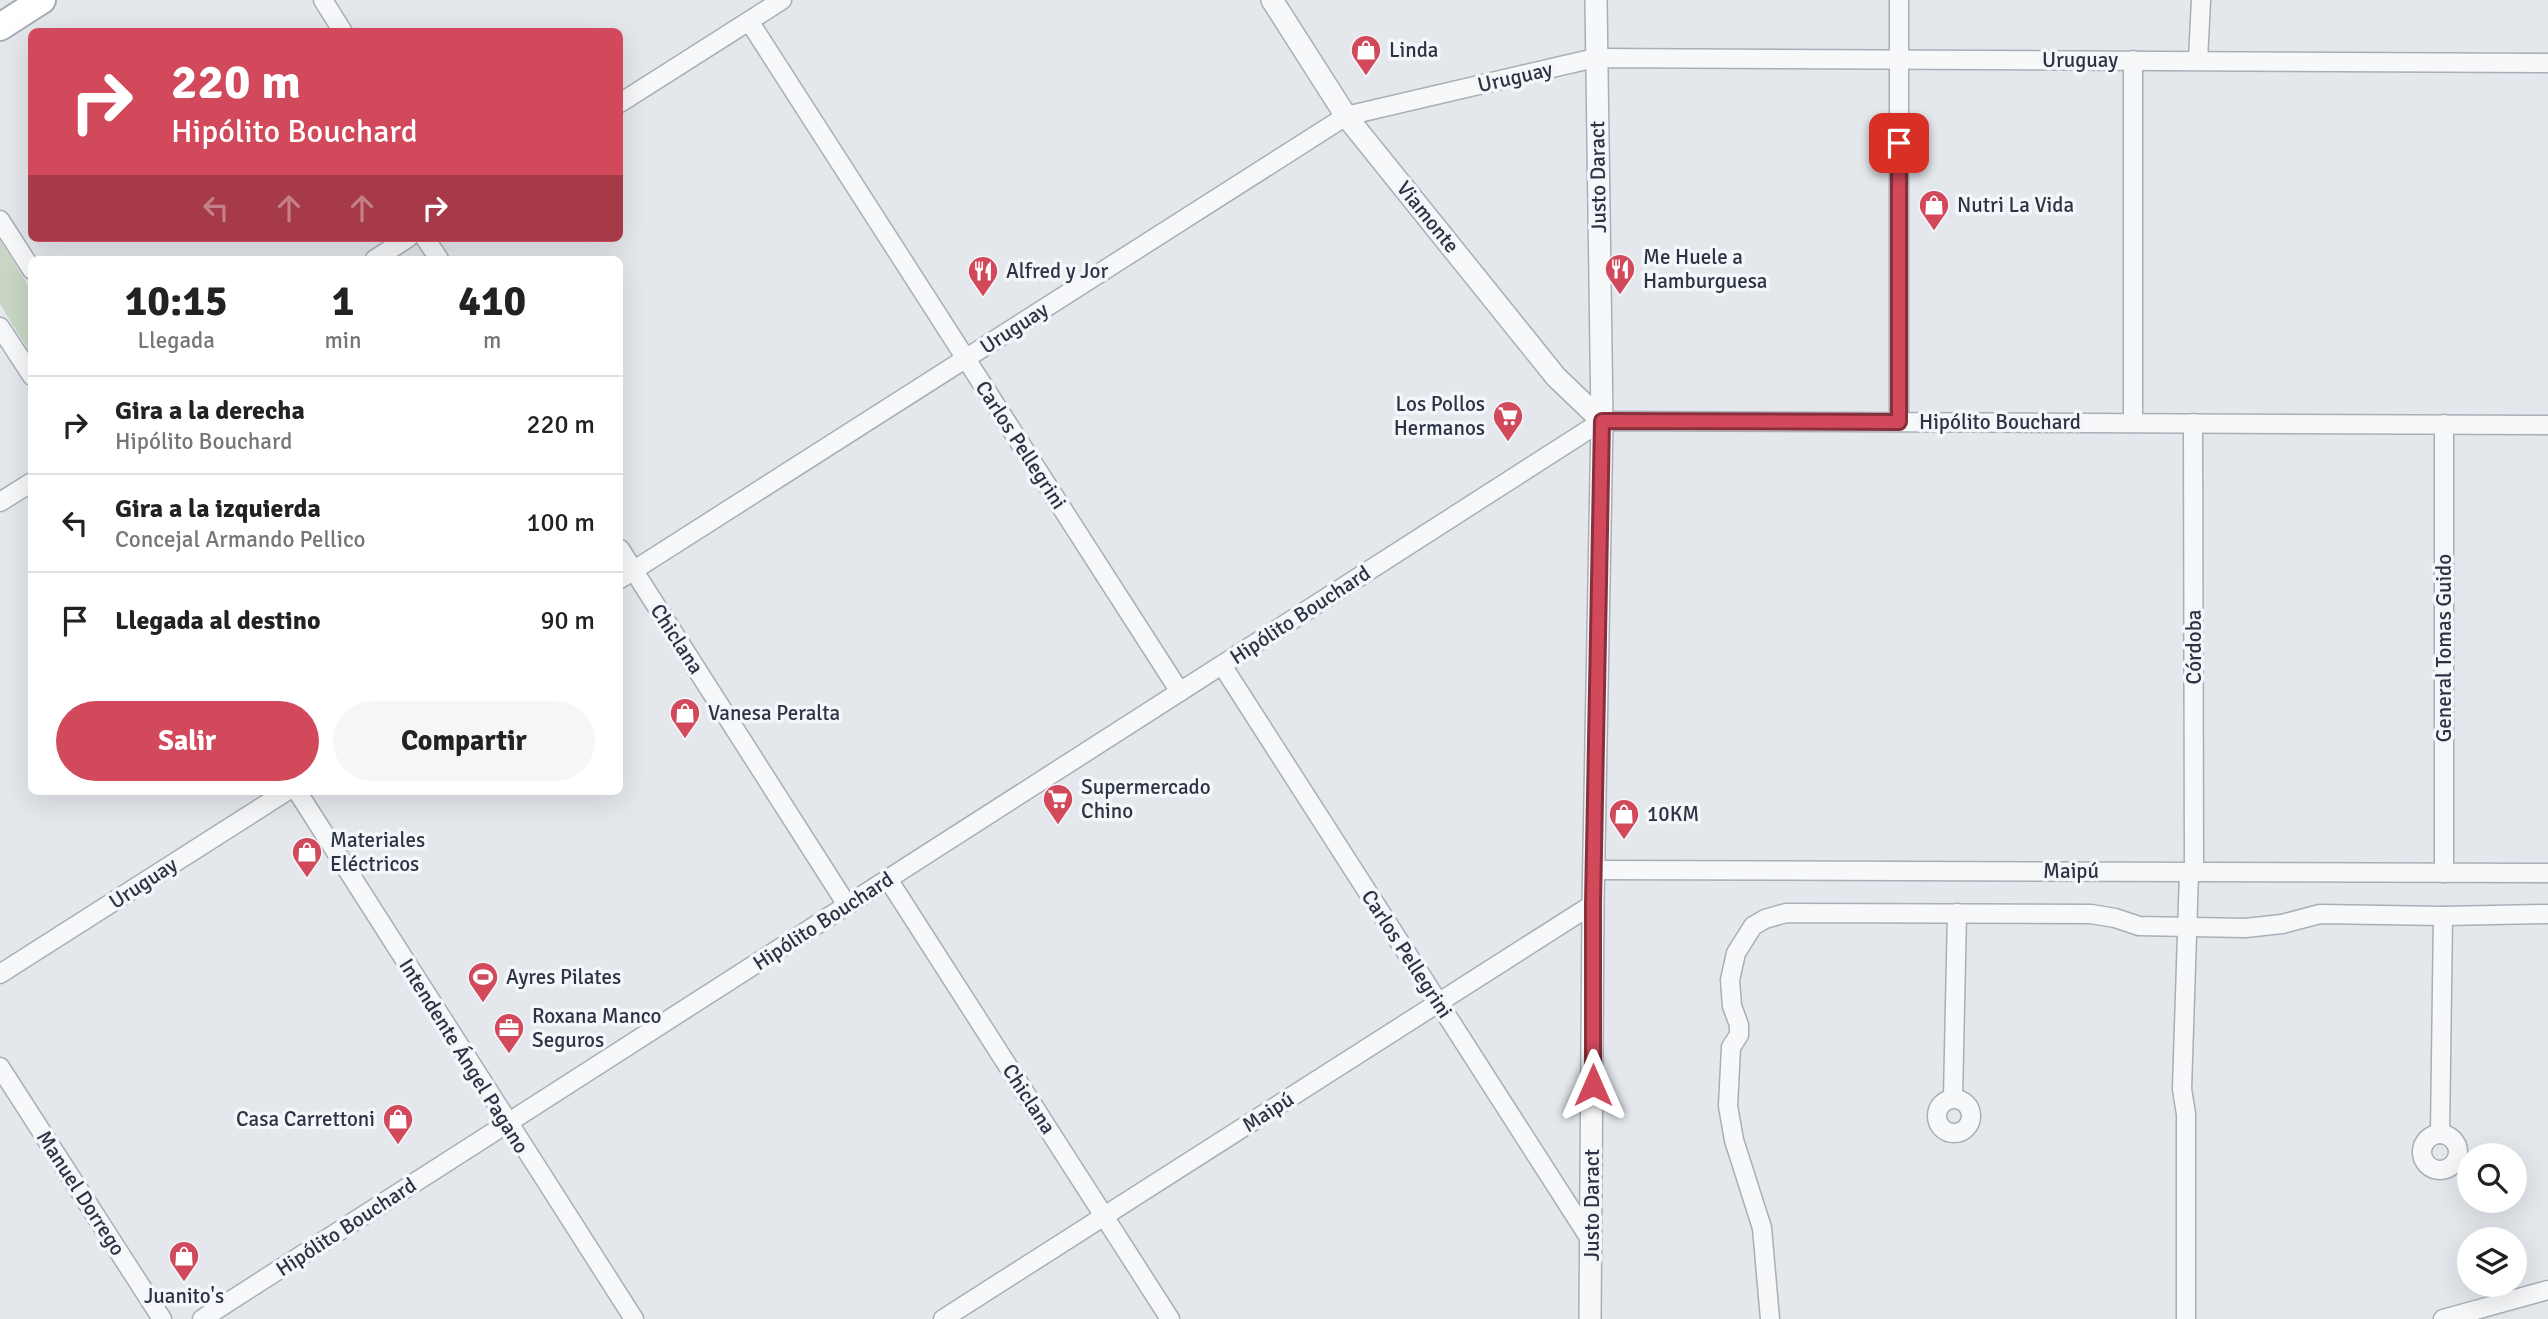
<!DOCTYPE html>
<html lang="es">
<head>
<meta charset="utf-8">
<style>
  :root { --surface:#fff; --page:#f6f6f6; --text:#222; --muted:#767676; --line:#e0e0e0; --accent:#d1495b }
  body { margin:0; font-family:Signika,sans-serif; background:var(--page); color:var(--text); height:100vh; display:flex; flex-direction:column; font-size:26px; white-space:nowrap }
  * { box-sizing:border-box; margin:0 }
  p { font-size:23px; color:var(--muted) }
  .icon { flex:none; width:38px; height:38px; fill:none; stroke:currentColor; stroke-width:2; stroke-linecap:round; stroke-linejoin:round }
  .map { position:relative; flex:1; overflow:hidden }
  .sheet { position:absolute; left:28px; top:256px; width:595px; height:539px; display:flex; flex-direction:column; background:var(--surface); border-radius:10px; box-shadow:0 7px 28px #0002 }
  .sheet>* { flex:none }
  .top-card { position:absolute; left:28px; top:28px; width:595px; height:214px; border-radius:10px; box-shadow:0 7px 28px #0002; background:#d1495b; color:#fff; overflow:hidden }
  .controls { position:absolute; left:2457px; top:1143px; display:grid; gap:14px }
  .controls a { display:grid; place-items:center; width:70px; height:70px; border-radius:50%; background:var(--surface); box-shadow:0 7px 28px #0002; font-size:35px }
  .pin { position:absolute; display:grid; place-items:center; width:60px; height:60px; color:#fff; margin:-30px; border-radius:14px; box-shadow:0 4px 10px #0006 }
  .me { position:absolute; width:77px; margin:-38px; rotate:0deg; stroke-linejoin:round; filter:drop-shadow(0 0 5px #0008) }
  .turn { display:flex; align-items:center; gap:24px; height:147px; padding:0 28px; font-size:32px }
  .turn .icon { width:91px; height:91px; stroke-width:2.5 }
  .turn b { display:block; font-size:49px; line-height:60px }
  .lanes { display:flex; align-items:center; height:66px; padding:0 28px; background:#0003; justify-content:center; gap:35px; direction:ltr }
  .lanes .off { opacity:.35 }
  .eta { display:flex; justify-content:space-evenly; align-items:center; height:119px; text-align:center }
  .eta b { font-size:42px; font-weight:800; line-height:49px }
  .action { display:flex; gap:14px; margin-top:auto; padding:14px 28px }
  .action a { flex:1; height:80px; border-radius:42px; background:var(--accent); color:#fff; font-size:28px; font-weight:800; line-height:80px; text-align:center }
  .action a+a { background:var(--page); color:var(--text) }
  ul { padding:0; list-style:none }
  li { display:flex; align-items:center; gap:21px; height:98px; padding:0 28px; border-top:2px solid var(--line) }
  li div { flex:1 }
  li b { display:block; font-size:26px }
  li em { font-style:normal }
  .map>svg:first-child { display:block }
  .green { fill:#c9d6c5 }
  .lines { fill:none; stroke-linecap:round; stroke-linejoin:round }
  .minor-casing { stroke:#a9aeb7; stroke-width:21 }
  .tertiary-casing { stroke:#a9aeb7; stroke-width:24 }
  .primary-casing { stroke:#a3abb8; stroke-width:30 }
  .minor { stroke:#f7f8fa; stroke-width:18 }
  .tertiary { stroke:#f7f8fa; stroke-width:21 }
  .primary { stroke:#fff; stroke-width:26 }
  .route-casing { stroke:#882f3b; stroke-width:18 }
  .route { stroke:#d1495b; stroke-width:12 }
  .labels { text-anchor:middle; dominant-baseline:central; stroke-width:7; stroke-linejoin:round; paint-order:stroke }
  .poi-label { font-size:21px; fill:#2b3445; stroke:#f4f6f9; text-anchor:start }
  .street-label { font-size:21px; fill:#2b3445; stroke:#f4f6f9 }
</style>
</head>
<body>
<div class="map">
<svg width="2548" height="1319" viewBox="0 0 2548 1319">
  <rect width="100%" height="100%" fill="#e4e7ec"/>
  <!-- green -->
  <polygon class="green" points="0,240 31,290 31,354 0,304"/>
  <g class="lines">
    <!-- minor casing -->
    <g class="minor-casing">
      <g id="minor">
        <polyline points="323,0 343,32"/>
        <polyline points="1899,0 1899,422"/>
        <polyline points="749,21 1180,692"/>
        <polyline points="2133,60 2133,423"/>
        <polyline points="2198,60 2201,0"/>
        <polyline points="620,103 782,0"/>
        <polyline points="0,220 32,270"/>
        <polyline points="425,238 439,259"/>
        <polyline points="375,259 408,238"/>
        <polyline points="0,327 32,376"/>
        <polyline points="2193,423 2194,872"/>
        <polyline points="2444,424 2444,873"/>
        <polyline points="0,502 32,482"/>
        <polyline points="620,549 847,905"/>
        <polyline points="620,579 1346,116 1595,58 2548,63"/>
        <polyline points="1222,665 1592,1242"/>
        <polyline points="297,791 634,1319"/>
        <polyline points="1594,870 2548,873"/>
        <polyline points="888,879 1170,1319"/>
        <polyline points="0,974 287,791"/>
        <polyline points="0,1067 162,1319"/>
        <polyline points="1953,1098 1957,913"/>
        <circle cx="1954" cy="1116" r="17"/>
        <polyline points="2440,1134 2443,916"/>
        <circle cx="2440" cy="1152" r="18"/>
        <polyline points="202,1319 1602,421 2548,425"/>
        <polyline points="943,1319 1593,904"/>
        <polyline points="1770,1319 1762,1228 1734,1140 1728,1106 1731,1047 1739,1035 1739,1025 1732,1006 1730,980 1736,953 1753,926 1765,919 1786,913 2091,914 2115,918 2139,926 2245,928 2282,924 2320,914 2443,916 2548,914"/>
        <polyline points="2186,1319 2186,1114 2182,1089 2189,872"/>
        <polyline points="2443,1319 2548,1290"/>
      </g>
    </g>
    <!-- tertiary casing -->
    <g class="tertiary-casing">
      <g id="tertiary">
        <polyline points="1272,0 1346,116 1556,377 1602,421"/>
        <polyline points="1590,1319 1593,904 1602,421 1596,0"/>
      </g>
    </g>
    <!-- primary casing -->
    <g class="primary-casing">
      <polyline id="primary" points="0,27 42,0"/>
    </g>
    <!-- minor -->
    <use href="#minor" class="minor"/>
    <!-- tertiary -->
    <use href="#tertiary" class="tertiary"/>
    <!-- primary -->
    <use href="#primary" class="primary"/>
  </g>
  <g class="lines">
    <!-- route casing -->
    <g class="route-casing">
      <polyline id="route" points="1593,1085 1593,904 1602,421 1899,422 1899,143"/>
    </g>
    <!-- route -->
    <use href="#route" class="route"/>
  </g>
  <!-- icons -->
  <defs>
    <g id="shop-pin" transform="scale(1.575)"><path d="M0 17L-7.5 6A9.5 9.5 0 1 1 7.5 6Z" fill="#d1495b" stroke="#f4f6f9"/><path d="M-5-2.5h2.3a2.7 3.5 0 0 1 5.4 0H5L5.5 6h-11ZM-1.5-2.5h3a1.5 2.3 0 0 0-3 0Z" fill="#fff"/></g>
    <g id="restaurant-pin" transform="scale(1.575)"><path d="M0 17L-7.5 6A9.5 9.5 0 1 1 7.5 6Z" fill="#d1495b" stroke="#f4f6f9"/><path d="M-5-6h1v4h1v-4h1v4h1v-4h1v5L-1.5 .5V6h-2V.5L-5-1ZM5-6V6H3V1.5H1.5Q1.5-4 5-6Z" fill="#fff"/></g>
    <g id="supermarket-pin" transform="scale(1.575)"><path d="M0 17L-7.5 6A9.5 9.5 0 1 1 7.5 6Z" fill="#d1495b" stroke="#f4f6f9"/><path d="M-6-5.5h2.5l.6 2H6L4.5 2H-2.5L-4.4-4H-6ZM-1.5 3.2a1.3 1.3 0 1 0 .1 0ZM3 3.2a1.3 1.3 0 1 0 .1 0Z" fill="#fff"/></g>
    <g id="stadium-pin" transform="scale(1.575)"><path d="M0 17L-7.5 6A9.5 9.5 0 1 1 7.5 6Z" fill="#d1495b" stroke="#f4f6f9"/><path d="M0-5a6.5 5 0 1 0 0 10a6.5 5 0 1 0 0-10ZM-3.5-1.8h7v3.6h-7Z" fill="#fff"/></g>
    <g id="office-pin" transform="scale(1.575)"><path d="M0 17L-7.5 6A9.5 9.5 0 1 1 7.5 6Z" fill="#d1495b" stroke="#f4f6f9"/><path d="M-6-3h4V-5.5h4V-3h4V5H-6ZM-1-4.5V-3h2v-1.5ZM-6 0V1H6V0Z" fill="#fff"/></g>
  </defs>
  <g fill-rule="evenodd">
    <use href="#shop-pin" x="1366" y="50"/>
    <use href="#shop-pin" x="1934" y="205"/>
    <use href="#restaurant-pin" x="1620" y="269"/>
    <use href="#restaurant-pin" x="983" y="271"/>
    <use href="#supermarket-pin" x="1508" y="416"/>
    <use href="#shop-pin" x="685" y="713"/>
    <use href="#supermarket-pin" x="1058" y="799"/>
    <use href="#shop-pin" x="1624" y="814"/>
    <use href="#shop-pin" x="307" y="852"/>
    <use href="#stadium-pin" x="483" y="977"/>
    <use href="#office-pin" x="509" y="1028"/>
    <use href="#shop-pin" x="398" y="1119"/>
    <use href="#shop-pin" x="184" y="1256"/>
  </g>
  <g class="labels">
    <!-- poi labels -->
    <g class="poi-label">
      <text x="1389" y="50">Linda</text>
      <text x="1957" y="205">Nutri La Vida</text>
      <text x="1643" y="257">Me Huele a<tspan x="1643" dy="24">Hamburguesa</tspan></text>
      <text x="1006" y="271">Alfred y Jor</text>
      <text x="1485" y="404" text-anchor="end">Los Pollos<tspan x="1485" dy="24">Hermanos</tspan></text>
      <text x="708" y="713">Vanesa Peralta</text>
      <text x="1081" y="787">Supermercado<tspan x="1081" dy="24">Chino</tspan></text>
      <text x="1647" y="814">10KM</text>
      <text x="330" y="840">Materiales<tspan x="330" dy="24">Eléctricos</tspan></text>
      <text x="506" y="977">Ayres Pilates</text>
      <text x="532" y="1016">Roxana Manco<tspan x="532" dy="24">Seguros</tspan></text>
      <text x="375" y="1119" text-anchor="end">Casa Carrettoni</text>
      <text x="184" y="1296" text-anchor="middle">Juanito's</text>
    </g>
    <!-- street labels -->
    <g class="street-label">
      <text x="2080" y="60">Uruguay</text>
      <text transform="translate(1515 77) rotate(-13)">Uruguay</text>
      <text transform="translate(1598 177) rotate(-91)">Justo Daract</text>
      <text transform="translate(1428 217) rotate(51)">Viamonte</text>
      <text transform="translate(1014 328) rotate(-33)">Uruguay</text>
      <text x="2000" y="422">Hipólito Bouchard</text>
      <text transform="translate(1021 445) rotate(57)">Carlos Pellegrini</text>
      <text transform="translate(1300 615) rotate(-33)">Hipólito Bouchard</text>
      <text transform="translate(677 639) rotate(57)">Chiclana</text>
      <text transform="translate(2194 647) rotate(-90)">Córdoba</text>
      <text transform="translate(2444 648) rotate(-90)">General Tomas Guido</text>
      <text x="2071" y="871">Maipú</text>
      <text transform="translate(143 883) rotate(-33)">Uruguay</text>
      <text transform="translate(823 921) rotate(-33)">Hipólito Bouchard</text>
      <text transform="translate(1407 954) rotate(57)">Carlos Pellegrini</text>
      <text transform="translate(464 1056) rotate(58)">Intendente Ángel Pagano</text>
      <text transform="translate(1029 1099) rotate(57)">Chiclana</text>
      <text transform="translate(1268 1112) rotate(-33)">Maipú</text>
      <text transform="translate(81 1193) rotate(57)">Manuel Dorrego</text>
      <text transform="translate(1592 1205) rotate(-90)">Justo Daract</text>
      <text transform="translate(346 1227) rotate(-33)">Hipólito Bouchard</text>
    </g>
  </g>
</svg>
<div class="controls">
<a><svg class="icon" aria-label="search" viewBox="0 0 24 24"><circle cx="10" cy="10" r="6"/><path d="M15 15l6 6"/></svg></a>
<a><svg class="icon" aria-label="layers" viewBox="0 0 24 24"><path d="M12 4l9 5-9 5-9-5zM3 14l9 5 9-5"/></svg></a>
</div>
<div class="pin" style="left:1899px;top:143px;background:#d93025"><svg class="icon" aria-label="arrive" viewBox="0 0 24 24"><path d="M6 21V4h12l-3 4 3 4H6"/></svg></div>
<svg class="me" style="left:1593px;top:1085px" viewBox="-20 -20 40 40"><path d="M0-17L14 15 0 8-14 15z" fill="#d1495b" stroke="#fff" stroke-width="4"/></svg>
<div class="top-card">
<div class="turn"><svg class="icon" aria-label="right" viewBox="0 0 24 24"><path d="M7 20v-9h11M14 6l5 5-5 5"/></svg><div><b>220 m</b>Hipólito Bouchard</div></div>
<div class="lanes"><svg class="icon off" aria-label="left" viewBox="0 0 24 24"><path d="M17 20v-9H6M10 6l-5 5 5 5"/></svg><svg class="icon off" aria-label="ahead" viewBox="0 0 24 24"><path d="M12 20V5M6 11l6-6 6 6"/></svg><svg class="icon off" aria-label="ahead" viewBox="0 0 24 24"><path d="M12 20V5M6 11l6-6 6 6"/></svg><svg class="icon" aria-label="right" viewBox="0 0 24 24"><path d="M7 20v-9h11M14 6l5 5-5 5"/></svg></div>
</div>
<section class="sheet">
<div class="eta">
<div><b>10:15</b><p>Llegada</p></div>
<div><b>1</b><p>min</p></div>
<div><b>410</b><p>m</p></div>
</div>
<ul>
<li><svg class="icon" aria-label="right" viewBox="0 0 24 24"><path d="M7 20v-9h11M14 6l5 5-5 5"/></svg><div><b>Gira a la derecha</b><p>Hipólito Bouchard</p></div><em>220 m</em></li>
<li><svg class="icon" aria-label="left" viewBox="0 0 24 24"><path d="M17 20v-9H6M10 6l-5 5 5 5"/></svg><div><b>Gira a la izquierda</b><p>Concejal Armando Pellico</p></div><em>100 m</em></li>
<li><svg class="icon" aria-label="arrive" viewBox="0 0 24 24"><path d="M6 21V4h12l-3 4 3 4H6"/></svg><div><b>Llegada al destino</b></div><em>90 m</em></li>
</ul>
<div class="action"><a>Salir</a><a>Compartir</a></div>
</section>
</div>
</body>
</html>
